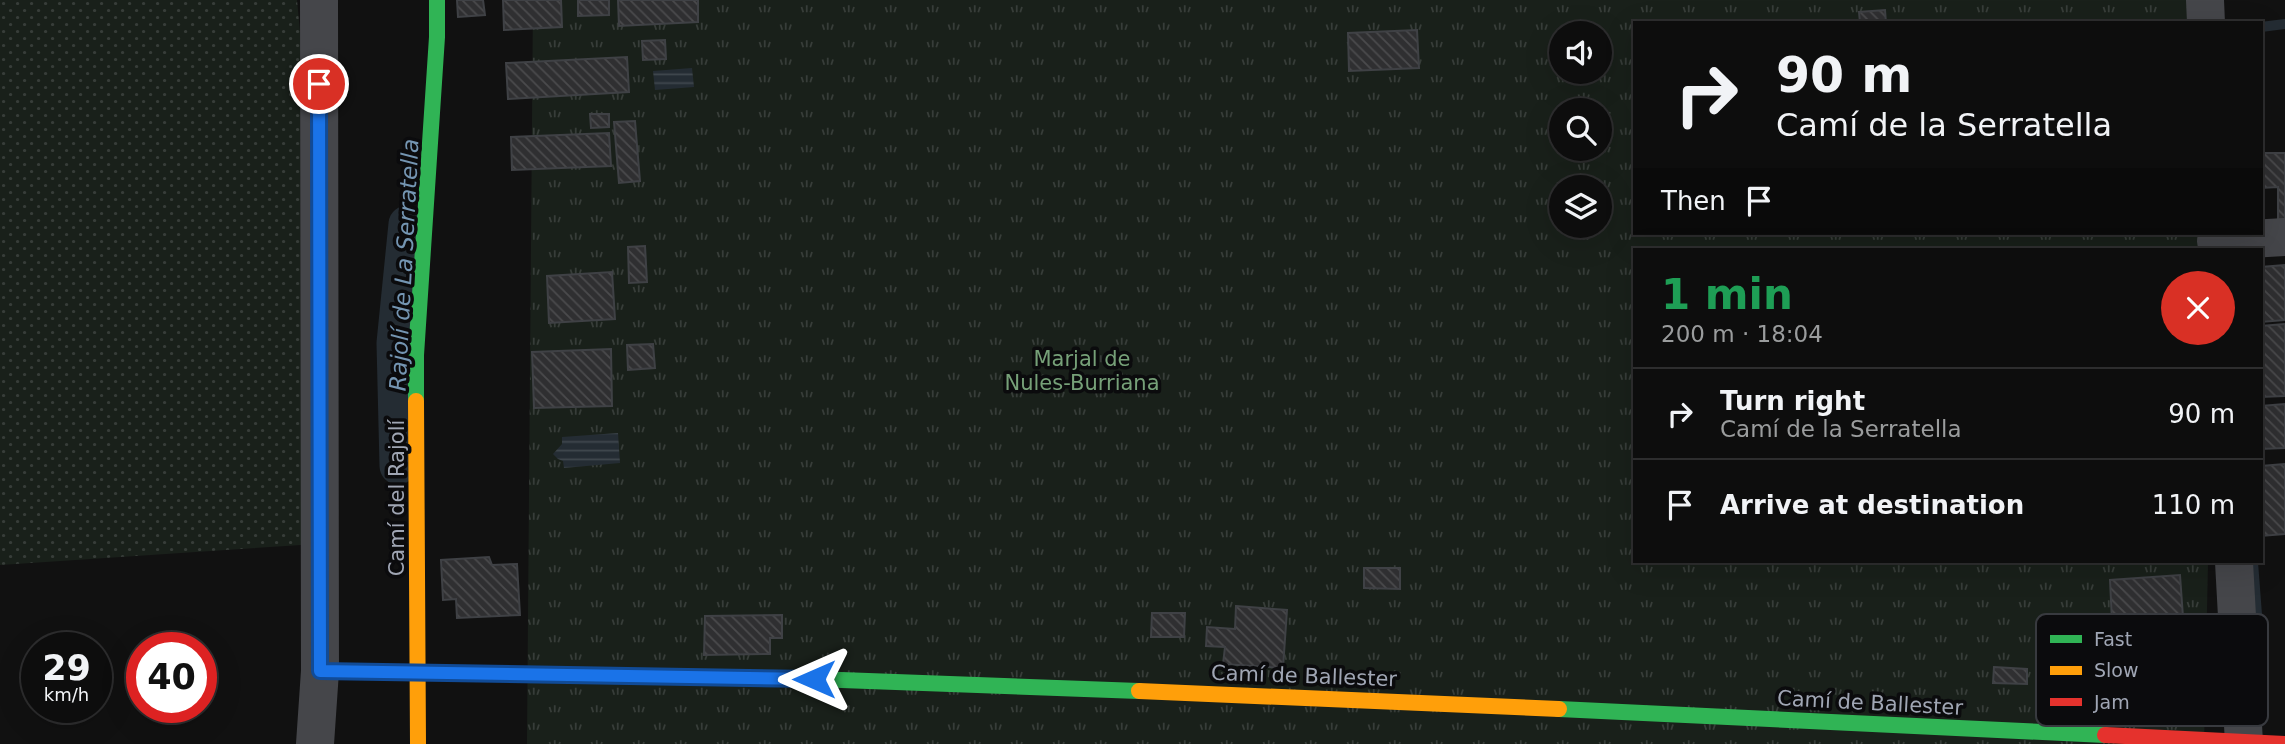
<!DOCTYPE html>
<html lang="en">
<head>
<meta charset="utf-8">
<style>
  :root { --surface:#0d0d0d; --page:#161616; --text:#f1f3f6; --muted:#9a9c9d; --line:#2d2d2e }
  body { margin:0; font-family:"DejaVu Sans",sans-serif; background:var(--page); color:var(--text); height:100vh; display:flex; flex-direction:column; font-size:26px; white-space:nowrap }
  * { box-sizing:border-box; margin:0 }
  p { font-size:23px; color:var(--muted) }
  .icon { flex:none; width:38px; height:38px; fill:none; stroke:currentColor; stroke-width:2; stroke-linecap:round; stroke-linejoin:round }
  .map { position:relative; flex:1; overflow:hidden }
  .sheet { position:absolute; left:1633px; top:248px; width:630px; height:315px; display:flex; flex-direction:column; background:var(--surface); border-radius:0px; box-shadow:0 7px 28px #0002,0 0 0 2px var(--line) }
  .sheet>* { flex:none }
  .guide { position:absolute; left:1633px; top:21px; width:630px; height:214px; border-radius:0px; box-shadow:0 7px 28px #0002,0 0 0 2px var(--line); background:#0d0d0d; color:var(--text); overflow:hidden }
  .buttons { position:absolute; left:1549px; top:21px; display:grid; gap:14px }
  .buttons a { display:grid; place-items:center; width:63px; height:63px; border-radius:50%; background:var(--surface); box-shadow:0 7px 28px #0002,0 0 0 2px var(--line); font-size:35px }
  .speed { position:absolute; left:21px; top:632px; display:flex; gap:14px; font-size:35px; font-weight:700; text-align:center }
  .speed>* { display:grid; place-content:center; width:91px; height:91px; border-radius:50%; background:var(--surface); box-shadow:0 7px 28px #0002,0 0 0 2px var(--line); line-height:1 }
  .speed small { font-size:18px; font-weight:400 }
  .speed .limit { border:10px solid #d22; background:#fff; color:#111 }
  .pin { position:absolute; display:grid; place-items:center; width:60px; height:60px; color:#fff; margin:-30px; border:4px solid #fff; border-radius:50%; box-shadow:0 2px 7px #0007 }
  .me { position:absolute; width:77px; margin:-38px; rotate:270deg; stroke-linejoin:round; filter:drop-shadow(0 0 5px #0008) }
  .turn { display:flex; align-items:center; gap:24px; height:147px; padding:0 28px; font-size:32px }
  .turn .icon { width:91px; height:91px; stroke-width:2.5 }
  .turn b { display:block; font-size:49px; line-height:60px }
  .then { display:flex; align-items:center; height:66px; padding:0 28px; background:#0003; gap:14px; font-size:26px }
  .round { display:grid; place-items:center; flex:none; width:74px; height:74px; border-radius:37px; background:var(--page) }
  .head { display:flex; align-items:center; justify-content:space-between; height:119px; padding:0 28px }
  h1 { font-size:42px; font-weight:700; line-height:52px; color:#1e9e55 }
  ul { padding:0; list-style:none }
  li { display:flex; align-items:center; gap:21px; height:91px; padding:0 28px; border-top:2px solid var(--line) }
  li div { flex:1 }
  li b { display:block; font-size:26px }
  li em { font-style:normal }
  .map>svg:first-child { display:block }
  .grass { fill:url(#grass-dots) }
  .park { fill:url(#park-tufts); fill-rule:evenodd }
  .water { fill:url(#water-rules) }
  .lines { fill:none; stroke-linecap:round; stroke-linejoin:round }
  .stream { stroke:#242c33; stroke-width:10 }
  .canal { stroke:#242c33; stroke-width:37 }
  .building { fill:url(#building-back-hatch); stroke:#3f4145; stroke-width:2 }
  .street { stroke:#45464a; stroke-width:38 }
  .fast { stroke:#30b455; stroke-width:16 }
  .slow { stroke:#ff9f0a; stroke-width:16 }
  .jam { stroke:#e5322d; stroke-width:16 }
  .route-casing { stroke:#114b97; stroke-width:18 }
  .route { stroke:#1a73e8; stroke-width:12 }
  .labels { text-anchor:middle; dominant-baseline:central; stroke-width:7; stroke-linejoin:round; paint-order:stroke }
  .park-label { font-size:21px; fill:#76a078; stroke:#0b0b0d }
  .street-label { font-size:21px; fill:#a0a6b4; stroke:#0b0b0d }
  .water-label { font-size:23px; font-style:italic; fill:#7495b2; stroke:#0b0b0d }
  .key { fill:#0b0b0d; stroke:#383a3f; stroke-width:2 }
  .key-label { font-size:19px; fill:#a0a6b4 }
</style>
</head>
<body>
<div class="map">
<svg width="2285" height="744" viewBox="0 0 2285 744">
  <defs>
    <pattern id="grass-dots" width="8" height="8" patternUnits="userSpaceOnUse" patternTransform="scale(1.75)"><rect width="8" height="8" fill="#19201a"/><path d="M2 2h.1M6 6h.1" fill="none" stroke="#373d39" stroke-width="1.8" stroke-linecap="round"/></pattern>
    <pattern id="park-tufts" width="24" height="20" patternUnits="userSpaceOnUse" patternTransform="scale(1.75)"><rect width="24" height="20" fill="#19201a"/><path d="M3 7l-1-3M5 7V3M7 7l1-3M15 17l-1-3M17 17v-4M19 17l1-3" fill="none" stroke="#373d39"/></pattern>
    <pattern id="water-rules" width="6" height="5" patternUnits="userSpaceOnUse" patternTransform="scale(1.75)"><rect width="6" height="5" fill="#242c33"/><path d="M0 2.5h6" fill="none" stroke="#40484e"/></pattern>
    <pattern id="building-back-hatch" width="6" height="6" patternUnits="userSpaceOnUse" patternTransform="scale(1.75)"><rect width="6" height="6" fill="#2f2f31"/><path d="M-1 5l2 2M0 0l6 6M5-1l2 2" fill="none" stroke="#4a4a4c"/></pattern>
  </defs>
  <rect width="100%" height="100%" fill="#111"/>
  <!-- grass -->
  <polygon class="grass" points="0,0 297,0 300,32 301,545 0,565"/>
  <!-- park -->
  <path class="park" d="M533,0H2206L2207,23H1634V233H2215V250H1634V562H2208L2204,744H527ZM1561,33H1600V72H1561ZM1561,110H1600V149H1561ZM1561,187H1600V226H1561Z"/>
  <!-- water -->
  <g class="water">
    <polygon points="692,68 694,87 655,90 653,71"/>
    <polygon points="618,433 620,463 564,468 563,461 558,459 553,454 562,444 562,437"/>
  </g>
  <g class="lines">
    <!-- stream -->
    <g class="stream">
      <polyline points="2261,27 2285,24"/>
      <polyline points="2253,562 2263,694"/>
    </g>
    <!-- canal -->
    <polyline class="canal" points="398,466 395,343 407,224"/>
  </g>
  <!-- building -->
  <g class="building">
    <polygon points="457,0 483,0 485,15 458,17"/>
    <polygon points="503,0 561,0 562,27 504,30"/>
    <polygon points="578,0 609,0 609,15 578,16"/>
    <polygon points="618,0 698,0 698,22 619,26"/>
    <polygon points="1885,10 1886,23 1860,23 1859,12"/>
    <polygon points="1417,30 1419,68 1349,71 1348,33"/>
    <polygon points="665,40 666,59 643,60 642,41"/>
    <polygon points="627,57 629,92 508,99 506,63"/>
    <polygon points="590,114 609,114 609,127 591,128"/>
    <polygon points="635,121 640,181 619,183 614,122"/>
    <polygon points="609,133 611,166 512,170 511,137"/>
    <polygon points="2261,153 2285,153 2285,223 2278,223 2278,187 2261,188"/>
    <polygon points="645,246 647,282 629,283 628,247"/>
    <polygon points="2285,265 2285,320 2261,322 2261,267"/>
    <polygon points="612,272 615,319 549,323 547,276"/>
    <polygon points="2285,324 2285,396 2261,397 2261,326"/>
    <polygon points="653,344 655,368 628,370 627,345"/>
    <polygon points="611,349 612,406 534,408 532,352"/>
    <polygon points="2285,404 2285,448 2261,449 2261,406"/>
    <polygon points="2285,464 2285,534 2261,536 2261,466"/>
    <polygon points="489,557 492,565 517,564 520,615 457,618 456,599 443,600 441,560"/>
    <polygon points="1364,568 1400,568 1400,589 1364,588"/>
    <polygon points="2180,575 2183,617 2112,622 2110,580"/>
    <polygon points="1236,606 1287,610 1283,668 1223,664 1225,647 1206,646 1207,627 1235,629"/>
    <polygon points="1152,613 1185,613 1184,637 1151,637"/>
    <polygon points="782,615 782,638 770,638 770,654 704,655 705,616"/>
    <polygon points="1994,667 2027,669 2027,684 1993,683"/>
  </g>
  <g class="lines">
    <!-- street -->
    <g class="street">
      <polyline points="2205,0 2206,23"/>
      <polyline points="2216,241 2285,237"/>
      <polyline points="2234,562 2244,743"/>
      <polyline points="315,744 320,671 319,0"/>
    </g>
    <!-- fast -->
    <g class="fast">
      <polyline points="416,401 416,355 437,37 437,0"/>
      <polyline points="320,671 814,679 1139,691"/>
      <polyline points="1559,709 2105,735"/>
    </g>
    <!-- slow -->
    <g class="slow">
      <polyline points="416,401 418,744"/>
      <polyline points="1139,691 1559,709"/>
    </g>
    <!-- jam -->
    <polyline class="jam" points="2105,735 2285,744"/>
  </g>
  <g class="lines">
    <!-- route casing -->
    <g class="route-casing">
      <polyline id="route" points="319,84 320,671 814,679"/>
    </g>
    <!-- route -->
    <use href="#route" class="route"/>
  </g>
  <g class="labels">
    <!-- park labels -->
    <g class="park-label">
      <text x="1082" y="359">Marjal de<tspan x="1082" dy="24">Nules-Burriana</tspan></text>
    </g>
    <!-- street labels -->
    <g class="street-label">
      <text transform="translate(397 498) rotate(-90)">Camí del Rajolí</text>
      <text transform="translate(1304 676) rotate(2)">Camí de Ballester</text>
      <text transform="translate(1870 703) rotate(3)">Camí de Ballester</text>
    </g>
    <!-- water labels -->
    <g class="water-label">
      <text transform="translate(404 265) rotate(-87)">Rajolí de La Serratella</text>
    </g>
  </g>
  <!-- legend -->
  <rect x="2036" y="614" width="232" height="112" rx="10" class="key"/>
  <rect x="2050" y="635" width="32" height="8" fill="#30b455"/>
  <rect x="2050" y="666" width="32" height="9" fill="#ff9f0a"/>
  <rect x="2050" y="698" width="32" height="8" fill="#e5322d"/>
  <g class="key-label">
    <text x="2094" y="646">Fast</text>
    <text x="2094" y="677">Slow</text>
    <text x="2094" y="709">Jam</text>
  </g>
</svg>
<div class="buttons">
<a><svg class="icon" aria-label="sound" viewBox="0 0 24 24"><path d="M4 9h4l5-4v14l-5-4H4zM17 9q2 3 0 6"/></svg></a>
<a><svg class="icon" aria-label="search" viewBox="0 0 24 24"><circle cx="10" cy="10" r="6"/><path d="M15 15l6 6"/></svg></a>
<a><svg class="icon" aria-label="layers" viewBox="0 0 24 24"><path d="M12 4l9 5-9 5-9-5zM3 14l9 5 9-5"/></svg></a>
</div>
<div class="speed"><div>29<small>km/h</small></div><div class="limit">40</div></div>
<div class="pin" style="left:319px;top:84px;background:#d93025"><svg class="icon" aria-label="arrive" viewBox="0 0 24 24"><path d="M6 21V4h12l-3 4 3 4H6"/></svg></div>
<svg class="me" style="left:814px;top:679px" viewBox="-20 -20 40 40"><path d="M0-17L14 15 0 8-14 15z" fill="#1a73e8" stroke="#fff" stroke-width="4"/></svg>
<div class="guide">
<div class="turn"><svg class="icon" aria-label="right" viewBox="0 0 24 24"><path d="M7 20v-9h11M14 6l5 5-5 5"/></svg><div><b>90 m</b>Camí de la Serratella</div></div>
<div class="then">Then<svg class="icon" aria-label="arrive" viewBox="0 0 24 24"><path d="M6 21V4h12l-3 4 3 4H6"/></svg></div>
</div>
<section class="sheet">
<div class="head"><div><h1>1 min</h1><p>200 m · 18:04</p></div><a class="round" style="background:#d93025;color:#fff"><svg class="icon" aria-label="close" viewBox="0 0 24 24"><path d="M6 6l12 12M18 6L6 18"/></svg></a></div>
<ul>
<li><svg class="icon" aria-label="right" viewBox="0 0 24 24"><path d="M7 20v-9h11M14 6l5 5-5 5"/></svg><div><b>Turn right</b><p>Camí de la Serratella</p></div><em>90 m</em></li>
<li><svg class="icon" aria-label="arrive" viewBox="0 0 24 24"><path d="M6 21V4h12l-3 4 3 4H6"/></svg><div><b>Arrive at destination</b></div><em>110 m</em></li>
</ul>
</section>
</div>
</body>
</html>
